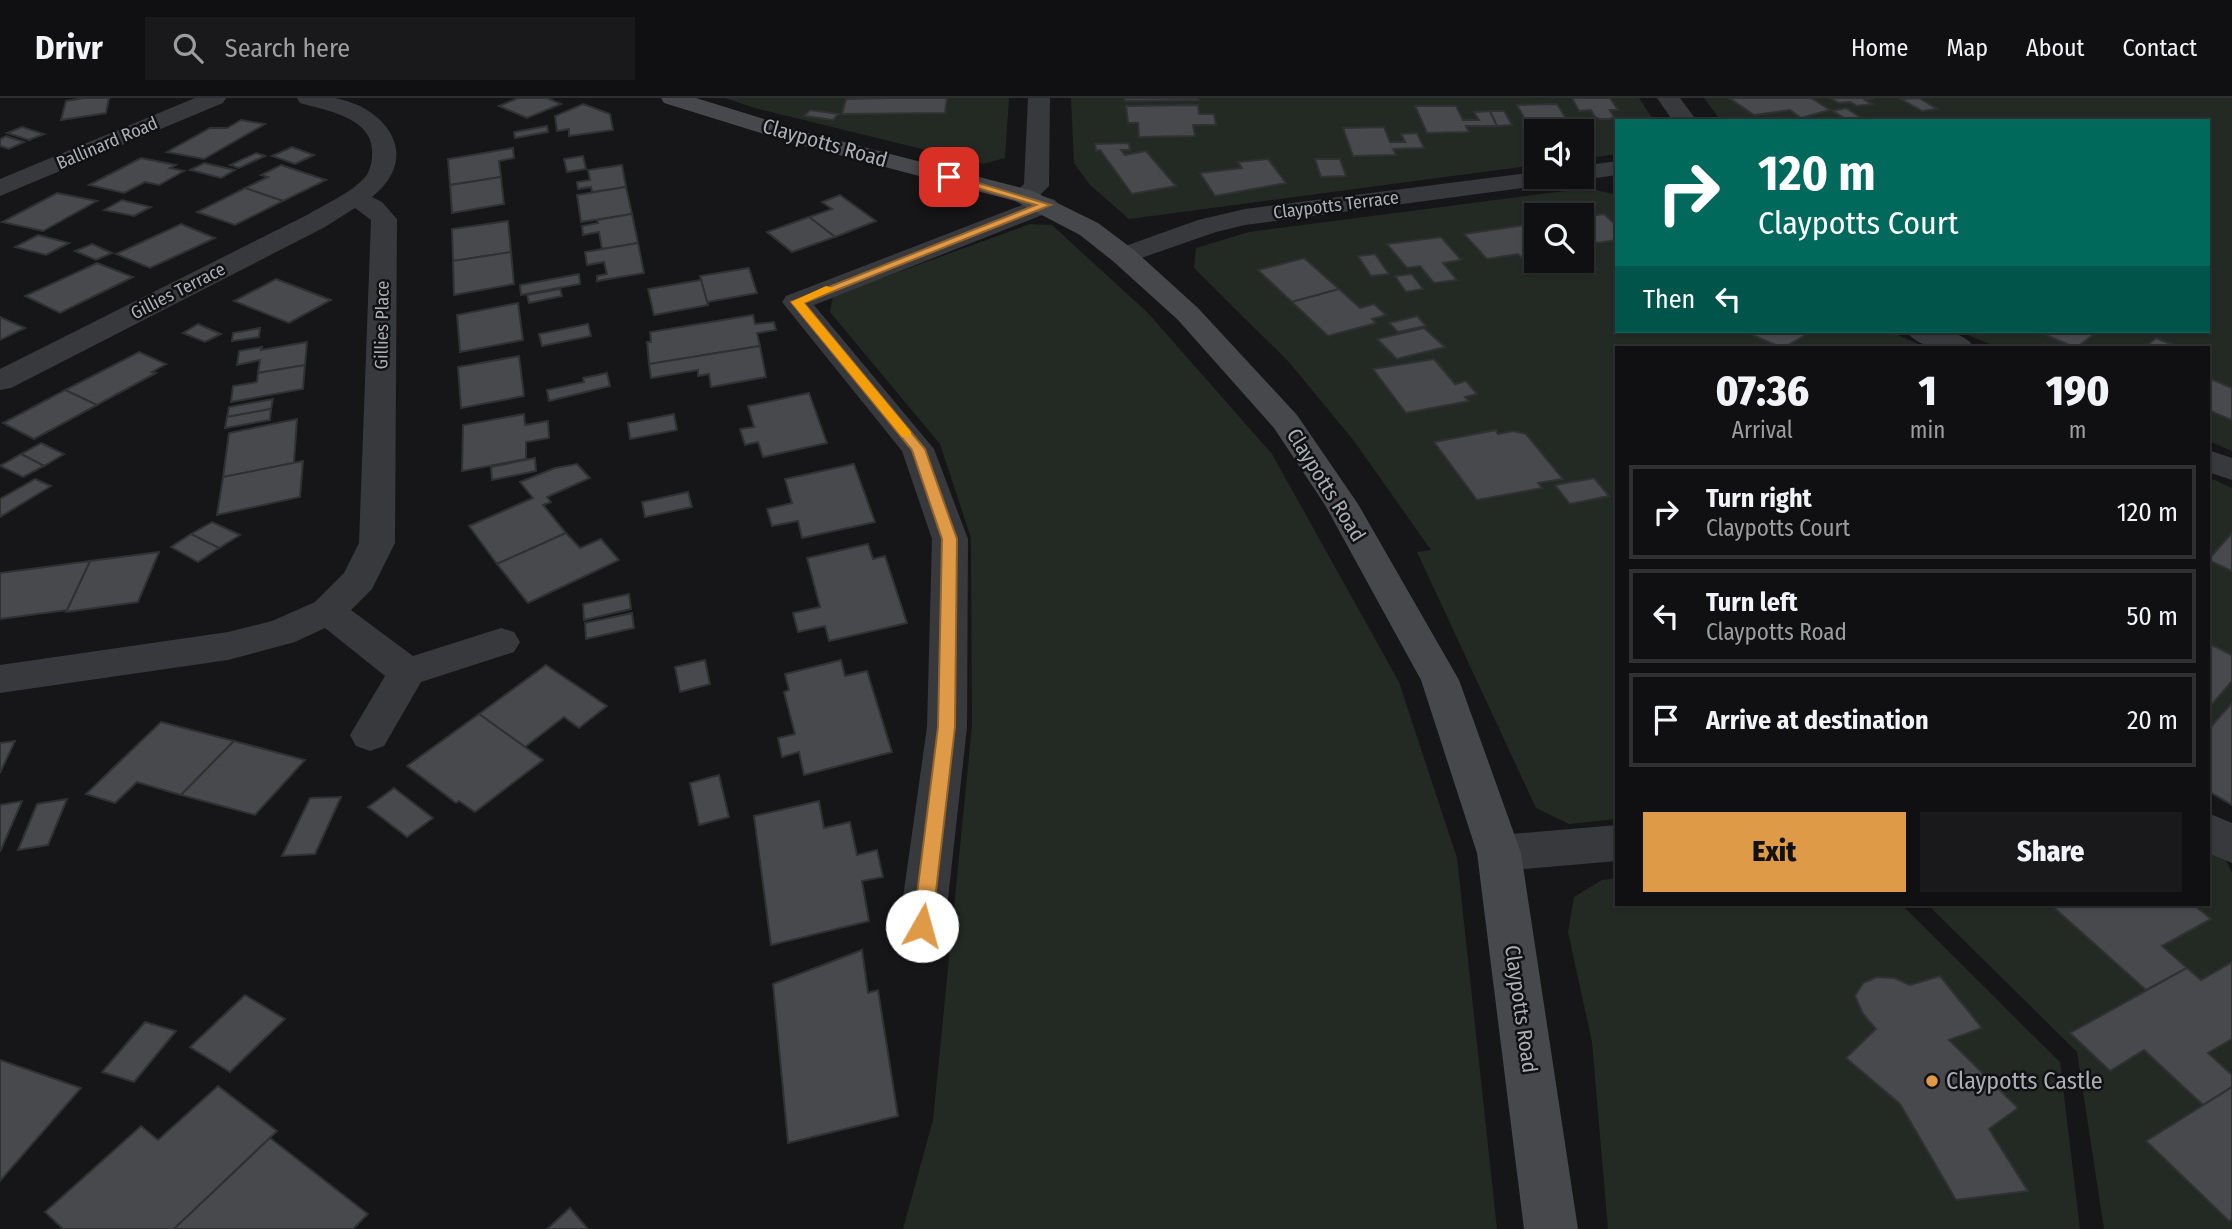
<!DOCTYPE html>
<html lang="en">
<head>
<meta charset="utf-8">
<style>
  :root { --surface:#101012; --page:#19191b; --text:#f1f3f6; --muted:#9c9d9f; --line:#303032; --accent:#df9a47 }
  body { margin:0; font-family:"Fira Sans Condensed",sans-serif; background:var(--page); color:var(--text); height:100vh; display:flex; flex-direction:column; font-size:26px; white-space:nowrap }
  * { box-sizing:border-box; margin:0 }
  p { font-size:23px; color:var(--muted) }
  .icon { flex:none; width:38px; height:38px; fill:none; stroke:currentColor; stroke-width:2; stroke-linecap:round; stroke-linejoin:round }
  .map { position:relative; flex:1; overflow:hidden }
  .sheet { position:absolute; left:1615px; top:248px; width:595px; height:560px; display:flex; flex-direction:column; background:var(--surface); border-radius:0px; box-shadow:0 2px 5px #0004,0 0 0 2px var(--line) }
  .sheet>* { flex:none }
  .guide { position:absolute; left:1615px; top:21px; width:595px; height:214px; border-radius:0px; box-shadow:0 2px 5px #0004,0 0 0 2px var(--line); background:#00695c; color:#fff; overflow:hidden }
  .controls { position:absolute; left:1524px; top:21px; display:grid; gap:14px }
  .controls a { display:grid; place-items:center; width:70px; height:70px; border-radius:0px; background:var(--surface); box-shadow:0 2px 5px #0004,0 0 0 2px var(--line); font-size:35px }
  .pin { position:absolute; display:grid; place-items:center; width:60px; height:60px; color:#fff; margin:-30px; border-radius:14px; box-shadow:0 4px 10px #0006 }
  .me { position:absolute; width:77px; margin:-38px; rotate:7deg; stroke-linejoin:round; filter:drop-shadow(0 0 5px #0008) }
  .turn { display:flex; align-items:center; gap:24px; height:147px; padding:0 28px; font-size:32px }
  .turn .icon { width:91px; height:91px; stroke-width:2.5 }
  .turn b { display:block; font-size:49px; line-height:60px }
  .then { display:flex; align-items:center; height:66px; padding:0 28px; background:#0003; gap:14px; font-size:26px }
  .eta { display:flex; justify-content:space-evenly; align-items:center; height:119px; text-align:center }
  .eta b { font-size:42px; font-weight:800; line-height:49px }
  .action { display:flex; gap:14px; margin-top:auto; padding:14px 28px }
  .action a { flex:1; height:80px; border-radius:0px; background:var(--accent); color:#111; font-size:28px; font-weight:800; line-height:80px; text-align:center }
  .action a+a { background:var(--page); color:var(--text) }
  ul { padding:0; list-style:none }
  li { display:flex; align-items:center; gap:21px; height:94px; margin:0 14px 10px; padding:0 14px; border:4px solid var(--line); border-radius:0px }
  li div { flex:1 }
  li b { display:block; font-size:26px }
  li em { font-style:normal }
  header { display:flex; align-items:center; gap:42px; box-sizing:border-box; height:98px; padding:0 35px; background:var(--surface); border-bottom:2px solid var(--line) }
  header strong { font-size:33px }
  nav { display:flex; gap:38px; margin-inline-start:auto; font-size:24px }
  .search { width:490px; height:63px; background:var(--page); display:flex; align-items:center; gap:18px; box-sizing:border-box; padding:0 24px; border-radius:0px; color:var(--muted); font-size:26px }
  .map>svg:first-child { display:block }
  .green { fill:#232a23; fill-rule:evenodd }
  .building { fill:#48494d; stroke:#303133; stroke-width:2 }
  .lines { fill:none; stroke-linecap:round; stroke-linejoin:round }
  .street { fill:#38393c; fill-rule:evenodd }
  .secondary { fill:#46484c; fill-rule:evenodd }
  .route { fill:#df9a47; stroke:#91642e; stroke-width:2 }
  .slow { fill:#f59e0b }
  .poi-dot { fill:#df9a47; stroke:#111113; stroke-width:2.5 }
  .labels { text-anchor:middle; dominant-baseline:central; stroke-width:5; stroke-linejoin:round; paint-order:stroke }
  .far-street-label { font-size:18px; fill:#aaafb6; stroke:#111113 }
  .street-label { font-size:21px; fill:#aaafb6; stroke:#111113 }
  .near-poi-label { font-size:24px; fill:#aaafb6; stroke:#111113; text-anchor:start }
</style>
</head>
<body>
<header>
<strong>Drivr</strong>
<div class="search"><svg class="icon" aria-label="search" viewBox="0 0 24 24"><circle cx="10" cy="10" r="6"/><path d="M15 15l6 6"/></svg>Search here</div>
<nav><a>Home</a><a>Map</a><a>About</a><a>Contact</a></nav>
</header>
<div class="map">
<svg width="2232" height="1131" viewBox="0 0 2232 1131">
  <rect width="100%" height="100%" fill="#161618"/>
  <!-- green -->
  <g class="green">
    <polygon points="725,0 1009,0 1005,60 983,66 755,10"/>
    <polygon points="1071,0 1639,0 1654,23 1617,23 1617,56 1582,61 1582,33 1536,33 1536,67 1129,121 1090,87 1074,65"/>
    <polygon points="1704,0 2232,0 2232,353 2209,343 2208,250 1999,250 1959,233 2208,233 2208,23 1721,23"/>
    <path d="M1588,90L1617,97V233H1889L1927,250H1617V721L1569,726L1536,710L1417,454L1431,452L1354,343L1289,264L1194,170L1196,150L1249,134ZM1536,117H1582V163H1536Z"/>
    <polygon points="1030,126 1052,127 1148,215 1272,356 1399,584 1457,760 1497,1131 903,1131 933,1022 972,628 971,440 940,346 830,214 833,198"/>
    <polygon points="2208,379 2232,390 2232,605 2208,632"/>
    <polygon points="2209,751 2225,760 2232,775 2232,1131 2104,1131 2077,954 1928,807 2208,807"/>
    <polygon points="1617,780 1617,807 1902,807 2060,964 2080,1131 1608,1131 1592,944 1568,834 1574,799 1602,782"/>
  </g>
  <!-- building -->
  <g class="building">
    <polygon points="84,0 109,0 106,15 61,22 66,3"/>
    <polygon points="518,0 547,0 561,6 527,20 499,8"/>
    <polygon points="885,0 947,0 945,15 842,16 846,1"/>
    <polygon points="1125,0 1197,0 1198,2 1125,3"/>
    <polygon points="1572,0 1610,0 1618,12 1610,12 1614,19 1610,21 1600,21 1595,19 1591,12 1579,13"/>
    <polygon points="1729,0 1811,0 1830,12 1801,20 1790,12 1754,17"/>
    <polygon points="1830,0 1874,0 1865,2 1872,6 1857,8 1850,4 1839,5"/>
    <polygon points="1919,0 1937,11 1922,13 1901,1"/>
    <polygon points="583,6 610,16 613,32 569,38 569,31 557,33 555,18"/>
    <polygon points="1557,6 1574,33 1532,34 1517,7"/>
    <polygon points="1198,7 1199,16 1214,16 1216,27 1193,27 1195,38 1139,39 1138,25 1128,25 1126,8"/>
    <polygon points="1415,8 1456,8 1463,22 1479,22 1474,14 1490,13 1497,28 1466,28 1469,34 1427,35"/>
    <polygon points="1846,10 1866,23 1849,23 1833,13"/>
    <polygon points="810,12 839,16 833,22 804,18"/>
    <polygon points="1490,13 1504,13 1512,27 1497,28"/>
    <polygon points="241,22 265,26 204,61 167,54 210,30 227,30"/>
    <polygon points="547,28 548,34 515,40 514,34"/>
    <polygon points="22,29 44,36 29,42 7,35"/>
    <polygon points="1384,29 1390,44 1405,44 1401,36 1417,35 1424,50 1393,51 1396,57 1353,58 1343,30"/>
    <polygon points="6,38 24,44 9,51 0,48 0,41"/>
    <polygon points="1129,45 1130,52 1121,52 1125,57 1146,53 1176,88 1132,96 1100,52 1096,53 1095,46"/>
    <polygon points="292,49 314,57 295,66 272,58"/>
    <polygon points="513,50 514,60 499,63 501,79 450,87 448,61"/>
    <polygon points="256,55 265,58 239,70 230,67"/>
    <polygon points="583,58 586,71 567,74 564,61"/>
    <polygon points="141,60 176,67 170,70 184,73 159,87 145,84 124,95 89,87"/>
    <polygon points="1268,61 1286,85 1215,98 1200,75 1242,70 1238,64"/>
    <polygon points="1315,61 1340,61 1346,78 1321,79"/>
    <polygon points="204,65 235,72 221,80 190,72"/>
    <polygon points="281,67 326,82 283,103 245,90 268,79 261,77"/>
    <polygon points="622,67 626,89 592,94 591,89 578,91 577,84 590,82 588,72"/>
    <polygon points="501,79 504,106 452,115 450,87"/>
    <polygon points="626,89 632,116 581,124 577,97"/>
    <polygon points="245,90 283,103 235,127 197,114"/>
    <polygon points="57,95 97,103 43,133 2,124"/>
    <polygon points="840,97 876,123 835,139 809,119 832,111 822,104"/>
    <polygon points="122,102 151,109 134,118 104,112"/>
    <polygon points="632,116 638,145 602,151 599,134 583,137 582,128 598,125 597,122"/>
    <polygon points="1604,116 1617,128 1617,142 1582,147 1582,119"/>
    <polygon points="809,119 835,139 792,154 767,134"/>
    <polygon points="508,123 511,154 453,163 452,131"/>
    <polygon points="181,126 215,140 150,170 116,156"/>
    <polygon points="1525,127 1536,139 1537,163 1526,164 1518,156 1487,161 1464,136"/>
    <polygon points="38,137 69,145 46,157 15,149"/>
    <polygon points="1441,139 1461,162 1443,165 1457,182 1434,185 1420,168 1407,170 1387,146"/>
    <polygon points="638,145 644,175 597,183 597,178 607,176 604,164 587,167 585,154"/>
    <polygon points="92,146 112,155 96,162 75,153"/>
    <polygon points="511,154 514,186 454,197 453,163"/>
    <polygon points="1582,155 1597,171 1580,173 1570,163 1582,163"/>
    <polygon points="1375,156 1389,176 1371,178 1358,158"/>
    <polygon points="1304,160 1339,191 1292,204 1258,172"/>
    <polygon points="97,165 133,179 60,215 25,198"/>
    <polygon points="749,170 757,195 707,204 700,178"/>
    <polygon points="579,176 580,186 521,197 520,187"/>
    <polygon points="1412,176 1423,191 1406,194 1395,178"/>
    <polygon points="276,181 331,202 289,225 234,203"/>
    <polygon points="701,182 708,207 654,217 648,191"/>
    <polygon points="560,191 562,198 529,205 527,197"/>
    <polygon points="1339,191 1360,210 1374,206 1386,217 1372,221 1376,225 1328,238 1292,204"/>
    <polygon points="518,205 523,242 460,254 457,217"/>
    <polygon points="753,217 755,226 774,224 776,232 757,235 760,248 649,266 647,244 651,244 650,234"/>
    <polygon points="1417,218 1426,228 1398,234 1389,225"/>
    <polygon points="0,219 25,230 0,242"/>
    <polygon points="198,226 221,236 205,244 183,235"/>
    <polygon points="588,226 591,238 542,248 539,236"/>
    <polygon points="260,230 259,239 232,243 233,235"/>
    <polygon points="1424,230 1445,249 1397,261 1377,241"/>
    <polygon points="1743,233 1812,233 1783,250"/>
    <polygon points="2037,233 2098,233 2076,250"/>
    <polygon points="2156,240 2180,250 2144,250"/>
    <polygon points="307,244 305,267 258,275 260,262 237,267 239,253 262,249 261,252"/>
    <polygon points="760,248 766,279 711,289 709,276 698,278 698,272 651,280 649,266"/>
    <polygon points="139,254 166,266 152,274 156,275 97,307 65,292"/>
    <polygon points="519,258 524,298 461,310 458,269"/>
    <polygon points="1434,261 1455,286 1466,283 1477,296 1465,299 1469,303 1406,315 1373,271"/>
    <polygon points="305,267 303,291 231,304 233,288 257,284 258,275"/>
    <polygon points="607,275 610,288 549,303 547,292 584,284 583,280"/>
    <polygon points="2211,281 2232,290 2232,322 2208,312 2208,284"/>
    <polygon points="65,292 97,307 34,341 3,325"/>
    <polygon points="809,295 827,345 763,359 758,344 745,347 740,331 754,329 748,308"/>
    <polygon points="273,301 271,311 227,319 229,309"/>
    <polygon points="271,311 270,322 225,330 227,319"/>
    <polygon points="524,316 525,327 548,323 549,340 526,344 526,361 462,373 463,327"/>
    <polygon points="674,316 677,332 630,341 628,325"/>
    <polygon points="297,321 294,365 223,379 229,335"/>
    <polygon points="1496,332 1498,336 1513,333 1526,336 1563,381 1538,385 1542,390 1477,402 1434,344"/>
    <polygon points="41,345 64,356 44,368 21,356"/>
    <polygon points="21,356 44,368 23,379 0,368"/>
    <polygon points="535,360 536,373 492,382 491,369"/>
    <polygon points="303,363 300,399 217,417 223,379"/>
    <polygon points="577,366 590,380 547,399 551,404 543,407 566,435 497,466 469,428 533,400 520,384 555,370"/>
    <polygon points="854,366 875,424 802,440 798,423 772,428 767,411 792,405 785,381"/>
    <polygon points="1594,380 1609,398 1570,406 1555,387"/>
    <polygon points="35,381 51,388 0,419 0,401"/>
    <polygon points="688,394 692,409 645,419 642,404"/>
    <polygon points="212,424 240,437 219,450 191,436"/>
    <polygon points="566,435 580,450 601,441 619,462 528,505 497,466"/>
    <polygon points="2232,435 2232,473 2208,462"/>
    <polygon points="191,436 219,450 198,464 171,449"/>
    <polygon points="868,446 873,461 885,458 907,525 829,543 825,528 798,534 793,515 820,509 807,460"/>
    <polygon points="159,454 138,504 66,514 90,463"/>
    <polygon points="90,463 67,512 0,521 0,475"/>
    <polygon points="629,496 631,511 584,522 583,506"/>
    <polygon points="632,515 634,530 586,541 585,525"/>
    <polygon points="2208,545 2232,557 2232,583 2208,611"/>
    <polygon points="705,562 710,586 680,594 675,569"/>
    <polygon points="841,562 845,578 867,573 892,654 804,677 799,654 782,659 778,640 795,636 784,594 789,592 785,576"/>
    <polygon points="546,567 607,608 579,630 564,619 525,649 479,616"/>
    <polygon points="2232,605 2232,707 2208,693 2208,632"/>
    <polygon points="479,616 543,662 475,714 459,703 456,705 407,668"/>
    <polygon points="161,624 234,643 181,697 137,684 115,705 86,696"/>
    <polygon points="15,643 0,675 0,645"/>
    <polygon points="234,643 305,662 255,717 181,697"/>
    <polygon points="719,677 729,719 699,727 690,685"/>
    <polygon points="394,690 433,720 407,739 368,709"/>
    <polygon points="341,699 315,756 282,758 310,700"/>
    <polygon points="67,701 48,747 18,752 37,706"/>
    <polygon points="22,703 1,752 0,753 0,707"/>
    <polygon points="819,703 824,730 850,724 857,757 877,752 883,779 862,783 869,823 771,847 754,718"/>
    <polygon points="2051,807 2194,807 2211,821 2162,848 2187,870 2146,892"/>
    <polygon points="862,852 868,895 878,892 898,1018 788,1045 773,886"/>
    <polygon points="2232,864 2232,941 2208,955 2232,977 2232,989 2203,1007 2144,952 2110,973 2070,935 2187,870 2201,882"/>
    <polygon points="1940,878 1982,930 1949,942 2018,1010 1989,1031 2028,1093 1956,1102 1900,1006 1846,960 1876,931 1863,916 1855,898 1863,885 1877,879 1894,880 1910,887"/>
    <polygon points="245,897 285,921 230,974 190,949"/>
    <polygon points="145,924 176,933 134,984 102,974"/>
    <polygon points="0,962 81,990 0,1083"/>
    <polygon points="218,988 277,1033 174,1131 63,1131 45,1114 141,1028 158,1042"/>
    <polygon points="2232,989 2232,1121 2229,1123 2146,1043"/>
    <polygon points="270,1040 368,1116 353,1131 174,1131"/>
    <polygon points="570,1110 588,1131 547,1131"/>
  </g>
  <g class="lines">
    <!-- street -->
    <g class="street">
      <polygon points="195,0 226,0 223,5 0,98 0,81"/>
      <path d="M297,0C309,0 323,0 335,0C388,10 422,59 372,99L382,104L397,121L395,445L372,491L351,512L413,558L501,530L514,534L520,544L514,554L421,584L384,648L370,653L356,648L350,637L385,578L325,530L295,544L228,562L0,595V567L228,534L272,523L315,504L344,475L359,445L371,122L355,110L325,129L11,290L0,292V271L307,117C325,106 352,95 366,78C370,72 372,64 372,57C375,20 328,13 300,5Z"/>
      <polygon points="1028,0 1050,0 1049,88 1034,103 1046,99 1055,102 1059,107 1055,112 814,207 934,351 968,441 967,629 945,828 938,842 922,848 906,842 899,828 927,629 932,441 902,353 782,204 786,198 1030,104 1015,103 1011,98 1024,86"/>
      <polygon points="1657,0 1680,0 1697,23 1673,23"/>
      <polygon points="1617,63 1617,77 1582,82 1572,79 1582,79 1582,68"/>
      <polygon points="1536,74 1536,79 1565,79 1562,84 1553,86 1245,127 1216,134 1124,166 1114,164 1110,158 1114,152 1198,122 1245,111"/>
      <path d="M1906,233C1928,232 1961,229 1975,250C1953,251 1921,254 1906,233Z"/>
      <polygon points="2208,352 2232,360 2232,382 2208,374"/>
      <polygon points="2208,715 2232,725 2232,765 2208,755"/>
      <polygon points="1617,727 1617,763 1499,773 1484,768 1477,755 1484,742 1499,737"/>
    </g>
    <!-- secondary -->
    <polygon class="secondary" points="661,0 696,0 809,35 1033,93 1098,125 1134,152 1198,210 1297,317 1358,406 1459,582 1521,755 1578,1131 1524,1131 1477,755 1421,582 1325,407 1274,330 1178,222 1114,164 1080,137 1015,103 793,45 664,5"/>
  </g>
  <!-- route -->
  <polygon class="route" points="949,76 1051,107 804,205 925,351 957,441 955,629 932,828 929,834 922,836 916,834 913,828 938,629 942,441 912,352 791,204 1036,107 946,81 944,79"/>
  <!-- slow -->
  <polygon class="slow" points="826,188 836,191 804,205 911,334 911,339 902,339 791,204"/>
  <!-- markers -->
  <circle class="poi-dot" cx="1932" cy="983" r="7"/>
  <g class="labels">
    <!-- far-street labels -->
    <g class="far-street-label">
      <text transform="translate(107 45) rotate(-23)">Ballinard Road</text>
      <text transform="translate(1336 107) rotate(-7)">Claypotts Terrace</text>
      <text transform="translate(178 193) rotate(-27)">Gillies Terrace</text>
      <text transform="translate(382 227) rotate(-89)">Gillies Place</text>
    </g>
    <!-- street labels -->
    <g class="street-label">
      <text transform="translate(825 45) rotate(16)">Claypotts Road</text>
      <text transform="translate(1326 387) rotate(58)">Claypotts Road</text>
      <text transform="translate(1521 911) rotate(82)">Claypotts Road</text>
    </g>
    <!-- near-poi labels -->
    <g class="near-poi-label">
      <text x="1946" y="983">Claypotts Castle</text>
    </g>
  </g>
</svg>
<div class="controls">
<a><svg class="icon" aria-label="sound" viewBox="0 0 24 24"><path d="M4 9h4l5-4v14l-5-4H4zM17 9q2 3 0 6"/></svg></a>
<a><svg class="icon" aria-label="search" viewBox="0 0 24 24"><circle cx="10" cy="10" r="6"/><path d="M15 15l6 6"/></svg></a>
</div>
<div class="pin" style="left:949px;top:79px;background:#d93025"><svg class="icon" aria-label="arrive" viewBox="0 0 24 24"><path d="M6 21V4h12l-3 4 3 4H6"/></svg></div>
<svg class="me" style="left:922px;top:828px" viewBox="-20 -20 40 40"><circle r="19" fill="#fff"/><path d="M0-13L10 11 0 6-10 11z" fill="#df9a47"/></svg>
<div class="guide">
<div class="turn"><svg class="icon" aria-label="right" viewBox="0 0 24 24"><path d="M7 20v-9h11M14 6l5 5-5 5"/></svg><div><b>120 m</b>Claypotts Court</div></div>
<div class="then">Then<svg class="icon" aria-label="left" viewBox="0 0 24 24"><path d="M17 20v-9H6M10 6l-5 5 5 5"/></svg></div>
</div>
<section class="sheet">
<div class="eta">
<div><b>07:36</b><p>Arrival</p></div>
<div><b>1</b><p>min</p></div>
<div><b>190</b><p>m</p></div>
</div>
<ul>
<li><svg class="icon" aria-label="right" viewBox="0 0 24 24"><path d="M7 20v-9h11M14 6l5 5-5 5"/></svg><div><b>Turn right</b><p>Claypotts Court</p></div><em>120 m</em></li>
<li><svg class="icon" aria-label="left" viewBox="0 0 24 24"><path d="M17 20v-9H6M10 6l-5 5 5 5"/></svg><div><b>Turn left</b><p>Claypotts Road</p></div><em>50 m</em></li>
<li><svg class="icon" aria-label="arrive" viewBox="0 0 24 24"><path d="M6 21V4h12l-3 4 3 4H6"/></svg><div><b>Arrive at destination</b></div><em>20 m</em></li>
</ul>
<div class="action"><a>Exit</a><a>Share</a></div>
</section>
</div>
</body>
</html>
